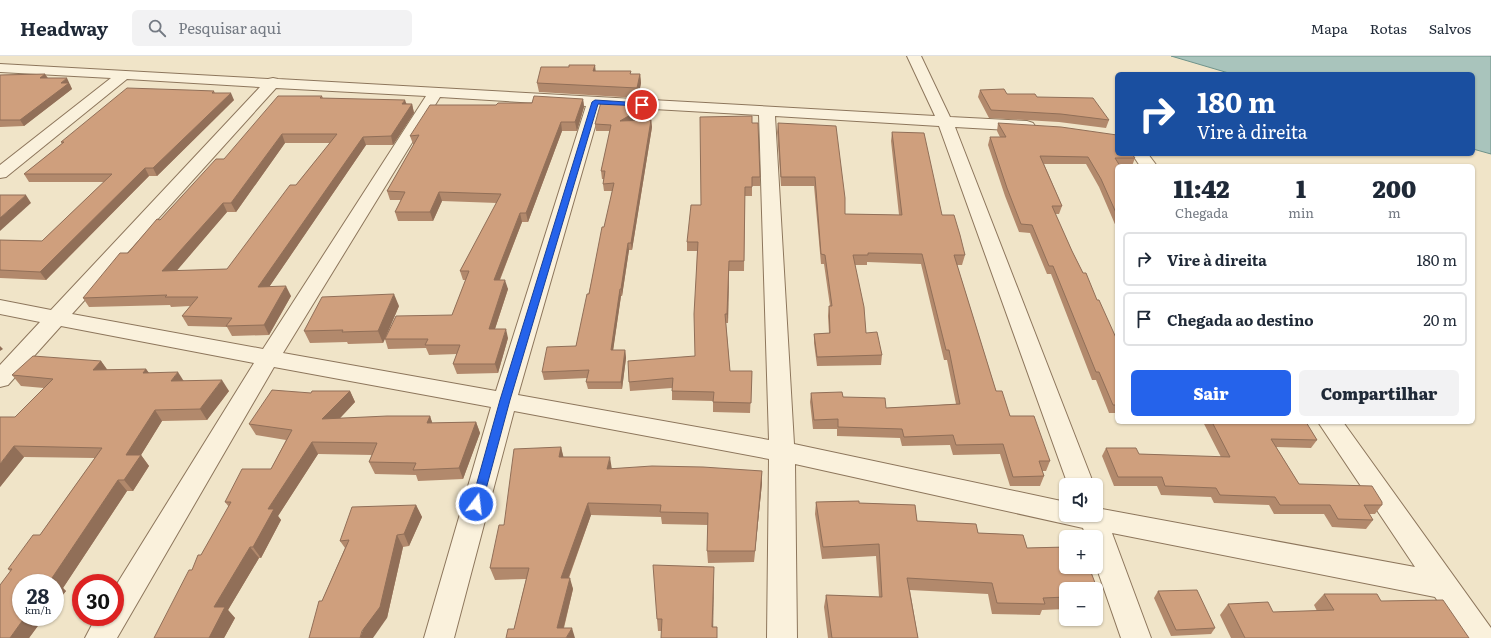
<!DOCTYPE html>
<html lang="pt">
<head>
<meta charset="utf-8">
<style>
  :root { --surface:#fff; --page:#f2f2f3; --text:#1f2937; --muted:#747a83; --line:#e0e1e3; --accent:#2563eb }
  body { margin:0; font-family:Literata,serif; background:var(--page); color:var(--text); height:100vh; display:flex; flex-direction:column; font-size:15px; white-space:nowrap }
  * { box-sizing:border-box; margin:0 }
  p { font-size:13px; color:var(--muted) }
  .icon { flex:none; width:22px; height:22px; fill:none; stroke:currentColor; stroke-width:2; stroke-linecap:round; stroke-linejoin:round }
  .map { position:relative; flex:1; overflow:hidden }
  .side { position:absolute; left:1115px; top:108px; width:360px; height:260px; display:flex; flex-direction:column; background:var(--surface); border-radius:6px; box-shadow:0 1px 3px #0004 }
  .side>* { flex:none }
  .banner { position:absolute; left:1115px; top:16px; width:360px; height:84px; border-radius:6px; box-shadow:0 1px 3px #0004; background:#1a4fa0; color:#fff; overflow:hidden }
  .fabs { position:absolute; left:1059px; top:422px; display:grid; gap:8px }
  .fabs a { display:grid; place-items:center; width:44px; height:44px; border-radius:6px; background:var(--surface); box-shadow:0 1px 3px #0004; font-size:20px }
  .speed { position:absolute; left:12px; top:518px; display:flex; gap:8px; font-size:20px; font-weight:700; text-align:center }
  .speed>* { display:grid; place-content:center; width:52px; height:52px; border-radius:50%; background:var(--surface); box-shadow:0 1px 3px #0004; line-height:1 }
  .speed small { font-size:10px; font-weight:400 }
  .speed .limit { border:6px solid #d22; background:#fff; color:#111 }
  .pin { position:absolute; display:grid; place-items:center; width:34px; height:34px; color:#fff; margin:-17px; border:2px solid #fff; border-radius:50%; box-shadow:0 1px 4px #0007 }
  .me { position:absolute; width:44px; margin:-22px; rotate:15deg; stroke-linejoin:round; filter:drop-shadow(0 0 3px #0008) }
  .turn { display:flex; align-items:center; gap:14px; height:84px; padding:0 16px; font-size:18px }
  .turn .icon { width:52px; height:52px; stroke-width:2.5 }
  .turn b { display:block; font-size:28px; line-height:34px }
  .eta { display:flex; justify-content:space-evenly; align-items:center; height:68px; text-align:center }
  .eta b { font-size:24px; font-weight:800; line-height:28px }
  .action { display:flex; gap:8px; margin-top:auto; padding:8px 16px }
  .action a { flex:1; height:46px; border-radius:6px; background:var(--accent); color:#fff; font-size:16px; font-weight:800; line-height:46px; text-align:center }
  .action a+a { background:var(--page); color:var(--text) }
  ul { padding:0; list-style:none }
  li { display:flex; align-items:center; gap:12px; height:54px; margin:0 8px 6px; padding:0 8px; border:2px solid var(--line); border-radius:6px }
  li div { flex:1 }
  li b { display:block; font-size:15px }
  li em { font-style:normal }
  header { display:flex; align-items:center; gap:24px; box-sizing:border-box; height:56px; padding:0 20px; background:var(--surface); border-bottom:1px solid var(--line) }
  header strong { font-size:19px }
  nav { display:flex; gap:22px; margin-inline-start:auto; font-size:14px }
  .search { width:280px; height:36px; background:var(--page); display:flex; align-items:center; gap:10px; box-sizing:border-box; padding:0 14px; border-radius:6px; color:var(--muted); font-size:15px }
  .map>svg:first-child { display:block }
  .water { fill:#a9c4bc; stroke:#6f938a }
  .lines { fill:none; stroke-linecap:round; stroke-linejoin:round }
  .minor-casing { stroke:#8d765c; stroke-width:2 }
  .minor { fill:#faf1dc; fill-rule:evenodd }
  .wall { fill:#b2896c; fill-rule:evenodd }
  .shaded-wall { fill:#916f58 }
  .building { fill:#cf9f7d; stroke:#916f58; fill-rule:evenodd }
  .route { fill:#2563eb; stroke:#184099 }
</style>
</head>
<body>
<header>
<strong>Headway</strong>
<div class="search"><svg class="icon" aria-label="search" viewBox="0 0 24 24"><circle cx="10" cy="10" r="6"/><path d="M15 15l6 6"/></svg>Pesquisar aqui</div>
<nav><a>Mapa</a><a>Rotas</a><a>Salvos</a></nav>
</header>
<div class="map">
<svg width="1491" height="582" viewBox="0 0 1491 582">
  <rect width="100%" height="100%" fill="#f0e4c8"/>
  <!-- water -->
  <polygon class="water" points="1171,0 1491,0 1491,98 1473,93 1473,18 1232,18"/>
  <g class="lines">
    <!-- minor casing -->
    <g class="minor-casing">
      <g id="minor">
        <path d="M907,0H921L950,61L1027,65L1033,67L1035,70L1033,73L1027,75L955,71L1094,429H1068L939,70L775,60L794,388L1066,446V459H1096V449L1102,453L1415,511L1318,366H1343L1491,572V582H1462L1435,541L1112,477L1151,582H1121L1096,510V481H1086L1083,472L795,408L797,582H767L769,403L514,355L454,582H424L491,351L274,311L117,582H85L96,561H115V531L254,307L61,270L8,329L0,331V309L40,266L0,258V244L51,254L260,31L127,23L6,121L0,122V109L111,22L0,16V8L268,23L273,22L278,23L935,60ZM276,32L426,40L263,293L72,258ZM440,41L586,50L496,335L283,297ZM601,50L759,59L769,384L518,339Z"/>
        <polygon points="1132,98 1148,98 1157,110 1140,110"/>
      </g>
    </g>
    <!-- minor -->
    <use href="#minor" class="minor"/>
  </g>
  <!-- wall -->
  <g class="wall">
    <polygon points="595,9 595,15 632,18 640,18 641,27 638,42 539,36 537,27 569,11"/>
    <polygon points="45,18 48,22 71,29 70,29 72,33 24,70 0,71 0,19"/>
    <polygon points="980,34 1007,38 1037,41 1109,64 1106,72 1059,66 989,62 978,41"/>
    <polygon points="214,35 215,37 234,44 157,120 149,120 46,224 0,222 0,184 42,185 104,126 29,126 24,118 62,88 61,86"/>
    <path d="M322,40L323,42L412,48L414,57L393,89H366L269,231L291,240L269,279L232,280L227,271L188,270L182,260L190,250L171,251L170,249L89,251L83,242L128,197L160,164L224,103ZM285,87H330L296,129L227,213L176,215L227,156H236Z"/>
    <polygon points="583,43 584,51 577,75 562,75 528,166 522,166 500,224 508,233 495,273 508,282 498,317 457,318 453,308 457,298 429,299 426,292 388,293 385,283 383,287 348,288 347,286 310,287 304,275 399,250 385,283 452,259 466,224 463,224 460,215 497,147 442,145 433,165 398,165 395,156 401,144 390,144 387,135 414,88 413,88 410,80 496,49"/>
    <polygon points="635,54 633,64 633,65 651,64 652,71 632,194 629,194 622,240 621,240 613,294 625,294 626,302 622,333 588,333 586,326 587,322 544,324 542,316 576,290 613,135 604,135 603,128 604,123 602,123 601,115 610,75 596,75 595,68"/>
    <polygon points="752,67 760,121 760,130 752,130 752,140 745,140 744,215 729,215 728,267 726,267 730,315 752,315 750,357 713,356 713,345 672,344 672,332 630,335 629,326 695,300 697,195 687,195 687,186 701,149"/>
    <polygon points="778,67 845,158 899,159 891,85 892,76 942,159 965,199 962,209 957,209 996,335 1010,360 1050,405 1046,415 1042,415 1044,420 1040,430 1010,430 1000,398 953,399 950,389 902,390 900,382 837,380 837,373 813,373 810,346 811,337 843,341 886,352 956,348 947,304 944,304 921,208 867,206 867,209 855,209 866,277 882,299 881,309 817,310 814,287 814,278 829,277 828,260 829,250 830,250 824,208 821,208 814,130 781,130 777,76"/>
    <polygon points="998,67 1135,102 1132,110 1117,110 1117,173 1099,131 1086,108 1044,108 1062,150 1059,158 1055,158 1072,195 1117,284 1117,357 1109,357 1096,324 1092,324 1051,218 1047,218 1030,177 1019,176 1005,140 988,89 990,81 1000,81 997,75"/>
    <polygon points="101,305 107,314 146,313 149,317 229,335 207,364 162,365 141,399 149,410 133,435 127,435 63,532 66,535 55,549 55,527 40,567 29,582 0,582 10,515 8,513 40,479 95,402 24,401 0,431 15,361 44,332 21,330 12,319"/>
    <polygon points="350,335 355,346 340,362 430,360 432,367 476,366 480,377 463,423 418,425 416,419 375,418 369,406 372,399 318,398 278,460 281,464 261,502 259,502 228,554 235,562 224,582 154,582 192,514 201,499 229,451 225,446 271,413 286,384 256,379 249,368 311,337"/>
    <polygon points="1203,366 1306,366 1317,384 1311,392 1276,391 1299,428 1382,449 1375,458 1369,458 1373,464 1366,473 1332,471 1324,458 1274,458 1269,449 1214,447 1211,441 1161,439 1157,430 1114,430 1102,400 1106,392 1139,398 1221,401"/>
    <polygon points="561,391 563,401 612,412 762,415 762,427 754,506 708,507 707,495 708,469 662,468 661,461 591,459 569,522 573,533 564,572 514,573 526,523 495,524 490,512 504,469"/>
    <polygon points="859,445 859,447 915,449 917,465 976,468 978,477 1023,479 1027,492 1066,491 1066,511 1089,511 1100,540 1096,547 1096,533 1066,533 1066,553 1042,554 1040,559 992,558 988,538 910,534 918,582 828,582 824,551 826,539 879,541 876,500 822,503 815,458 816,446"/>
    <polygon points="416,449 422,461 409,490 403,491 387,562 322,545 345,492 340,485"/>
    <polygon points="714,523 662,575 658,575 657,563"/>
    <polygon points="1158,535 1215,572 1211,578 1171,580 1154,542"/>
    <polygon points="1324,538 1381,545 1469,582 1231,582 1220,559 1228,548 1273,556 1317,555 1314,549"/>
  </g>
  <!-- shaded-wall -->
  <g class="shaded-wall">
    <polygon points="595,9 596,18 593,15"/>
    <polygon points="45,18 49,25 40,22"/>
    <polygon points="640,18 641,27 638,42 637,32"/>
    <polygon points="67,22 72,33 24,70 20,64 61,27"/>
    <polygon points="231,37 234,44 157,120 153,112"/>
    <polygon points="583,43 584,51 577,75 575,66"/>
    <polygon points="405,44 408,52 402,48"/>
    <polygon points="412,48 414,57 393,89 391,80"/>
    <polygon points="635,48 635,54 633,64 621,72 620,65"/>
    <polygon points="651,64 652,71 632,194 631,187"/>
    <polygon points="561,66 562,75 528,166 526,157"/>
    <polygon points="282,78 285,87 236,156 231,147"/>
    <polygon points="363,81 366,89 263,240 258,231"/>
    <polygon points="145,112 149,120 46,224 40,216"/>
    <polygon points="439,136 442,145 433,165 430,156"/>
    <polygon points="26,139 31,147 0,175 0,162"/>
    <polygon points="223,147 227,156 168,225 162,215"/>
    <polygon points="520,157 522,166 496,233 494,224"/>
    <polygon points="628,187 629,194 622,240 621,233"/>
    <polygon points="729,205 729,215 728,267 727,258"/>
    <polygon points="505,224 508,233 492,282 489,273"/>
    <polygon points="286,230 291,240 269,279 264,269"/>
    <polygon points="620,233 621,240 612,302 611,294"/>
    <polygon points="394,238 399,250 383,287 378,275"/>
    <polygon points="506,273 508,282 498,317 495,308"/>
    <polygon points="0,290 3,293 0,295"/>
    <polygon points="625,294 626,302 622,333 621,326"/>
    <polygon points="101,305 109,316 93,314"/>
    <polygon points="146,313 154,324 143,317"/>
    <polygon points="178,316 185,327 171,325"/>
    <polygon points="222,324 229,335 207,364 200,353"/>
    <polygon points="350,335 355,346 328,375 322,363"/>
    <polygon points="155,354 162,365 141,399 149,410 133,435 124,424 126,399"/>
    <polygon points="430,360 434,372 427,367"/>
    <polygon points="476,366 480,377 463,423 459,412"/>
    <polygon points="312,386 318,398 278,460 281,464 261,502 253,491 268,453"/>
    <polygon points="14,390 24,401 0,431 0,408"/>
    <polygon points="561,391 564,403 559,401"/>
    <polygon points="610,401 612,414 607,413"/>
    <polygon points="762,415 762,427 754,506 755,495"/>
    <polygon points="118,424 127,435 63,532 66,535 55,549 55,527 53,527 50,525"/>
    <polygon points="588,447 591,459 564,534 561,522"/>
    <polygon points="416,449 422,461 409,490 404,478"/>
    <polygon points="397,479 403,491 387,562 373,582 360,582"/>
    <polygon points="250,491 259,502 228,554 235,562 224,582 209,582 214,551"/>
    <polygon points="714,511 714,523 713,582 712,571"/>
    <polygon points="570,522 573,533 561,582 557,572"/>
    <polygon points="25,561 44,561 40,567 29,582 10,582"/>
    <polygon points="572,572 575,582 566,582"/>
  </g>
  <!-- building -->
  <g class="building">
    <polygon points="569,9 595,9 593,15 631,15 630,18 640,18 637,32 537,27 541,11 569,11"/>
    <polygon points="45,18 40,22 67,22 61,27 69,27 20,64 0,64 0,19"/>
    <polygon points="127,32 188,34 214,35 212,37 231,37 153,112 145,112 40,216 0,214 0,184 42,185 112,118 24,118 64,86 61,86"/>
    <polygon points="1004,33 1007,38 1035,38 1037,41 1093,42 1109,64 1061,58 991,54 980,34"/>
    <path d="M278,40H322L320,42L405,44L402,48H412L391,80L363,81L258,231L286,230L264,269L226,270L232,262L182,260L198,241H165L167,239L83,242L120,197H128L157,163L160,164L216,103H224ZM282,78H337L296,129H290L227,213L162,215L223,147H231Z"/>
    <polygon points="534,40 583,43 575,66 561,66 526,157 520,157 494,224 505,224 489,273 506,273 495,308 453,308 460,289 425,289 428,283 385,283 396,260 452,259 469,215 460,215 501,138 439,136 430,156 395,156 405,136 387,135 419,79 410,80 430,49 496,49 498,47 532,47"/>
    <polygon points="601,46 635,48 632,58 620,65 651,64 631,187 628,187 621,233 620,233 611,294 625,294 621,326 586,326 589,314 542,316 547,291 576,290 587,238 589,238 602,171 604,171 614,127 603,128 605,115 601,115 611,69 595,68"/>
    <polygon points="752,60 752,67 758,67 760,121 752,121 752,131 745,131 744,205 729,205 727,258 725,258 730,315 752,315 751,347 713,346 714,336 672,335 673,322 629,326 628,305 695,300 694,258 698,186 687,186 691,149 701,149 700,61"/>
    <polygon points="778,67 836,70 845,142 845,158 902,159 892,76 924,77 942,159 954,159 960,179 965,199 954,199 996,335 1002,335 1010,360 1034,360 1050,405 1039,405 1044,420 1013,421 1003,388 956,389 953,379 904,381 902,373 838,371 838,363 814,364 811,337 842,336 843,341 885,342 886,352 960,348 949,294 946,294 922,198 868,197 868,199 853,199 864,251 866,277 877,276 882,299 817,301 814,278 830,277 829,250 832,250 825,199 821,198 815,121 781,121"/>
    <polygon points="998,67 1061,71 1117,79 1117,98 1132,98 1135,102 1115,102 1120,110 1117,110 1117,159 1101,123 1088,101 1040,100 1062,150 1052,150 1072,195 1083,217 1086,217 1097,244 1099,244 1117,284 1117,349 1113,349 1099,316 1096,316 1053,210 1049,210 1032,169 1021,168 1007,132 990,81 1006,81"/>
    <polygon points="0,139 26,139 0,162"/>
    <polygon points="394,238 378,275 342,276 343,274 304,275 322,241"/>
    <polygon points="33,300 101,305 93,314 146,313 143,317 178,316 171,325 222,324 200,353 155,354 126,399 141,399 124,424 118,424 50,525 56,525 54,527 21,527 21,561 25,561 10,582 0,582 0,529 12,513 8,513 33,479 40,479 102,392 14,390 0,408 0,361 15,361 53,323 12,319"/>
    <polygon points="272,334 311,337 312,335 350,335 322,363 387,360 430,360 427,367 476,366 459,412 413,414 416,407 369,406 377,387 312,386 268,453 274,453 253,491 250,491 214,551 225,551 209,582 154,582 189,514 192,514 198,499 201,499 231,446 225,446 242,413 271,413 292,374 249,368"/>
    <polygon points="1212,366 1306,366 1317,384 1271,383 1299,428 1372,430 1382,446 1382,449 1364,449 1373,464 1338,463 1330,449 1280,449 1275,441 1220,439 1216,432 1165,430 1162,421 1118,421 1106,392 1136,392 1139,398 1230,401"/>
    <polygon points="561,391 559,401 610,401 607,413 652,410 703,411 762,415 755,495 707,495 708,457 660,456 661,449 588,447 561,522 570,522 557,572 572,572 566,582 506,582 508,573 514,573 529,512 490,512 499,469 504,469 514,393"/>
    <polygon points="859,445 859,447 915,449 917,465 976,468 978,477 1023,479 1027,492 1066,491 1066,511 1089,511 1100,540 1096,540 1096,533 1066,533 1066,541 1043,542 1045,548 997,547 992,527 907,522 918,582 832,582 826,539 882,541 879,488 823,491 816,446"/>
    <polygon points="416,449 404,478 397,479 380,551 362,575 360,582 309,582 319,545 322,545 349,484 340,485 352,451"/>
    <polygon points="653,509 714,511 712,571 717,571 717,582 661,582 662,563 657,563"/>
    <polygon points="1197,534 1215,572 1176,574 1158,535"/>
    <polygon points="1324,538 1377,538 1381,545 1443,544 1469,582 1245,582 1228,548 1268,546 1273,556 1334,554"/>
  </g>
  <!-- route -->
  <polygon class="route" points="595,44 642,47 645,49 642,50 598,48 510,344 482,448 480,451 476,453 473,451 471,448 500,344 592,46"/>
</svg>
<div class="fabs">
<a><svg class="icon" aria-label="sound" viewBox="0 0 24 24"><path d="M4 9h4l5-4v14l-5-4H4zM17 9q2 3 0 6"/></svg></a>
<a>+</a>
<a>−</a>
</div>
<div class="speed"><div>28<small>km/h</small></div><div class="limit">30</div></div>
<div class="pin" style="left:642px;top:49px;background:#d93025"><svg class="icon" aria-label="arrive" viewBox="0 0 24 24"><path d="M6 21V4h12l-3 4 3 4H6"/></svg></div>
<svg class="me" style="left:476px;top:448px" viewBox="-20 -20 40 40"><circle r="17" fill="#2563eb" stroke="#fff" stroke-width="3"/><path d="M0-11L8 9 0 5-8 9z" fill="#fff"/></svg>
<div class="banner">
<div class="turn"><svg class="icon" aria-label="right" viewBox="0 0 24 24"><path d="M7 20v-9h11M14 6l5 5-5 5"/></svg><div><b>180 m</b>Vire à direita</div></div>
</div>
<section class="side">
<div class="eta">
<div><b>11:42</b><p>Chegada</p></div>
<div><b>1</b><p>min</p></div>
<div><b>200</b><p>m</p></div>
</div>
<ul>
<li><svg class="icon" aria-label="right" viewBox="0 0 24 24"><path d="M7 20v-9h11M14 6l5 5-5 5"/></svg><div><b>Vire à direita</b></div><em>180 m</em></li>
<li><svg class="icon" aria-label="arrive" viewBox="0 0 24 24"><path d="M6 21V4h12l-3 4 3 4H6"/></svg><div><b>Chegada ao destino</b></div><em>20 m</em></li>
</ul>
<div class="action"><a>Sair</a><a>Compartilhar</a></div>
</section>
</div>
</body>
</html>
